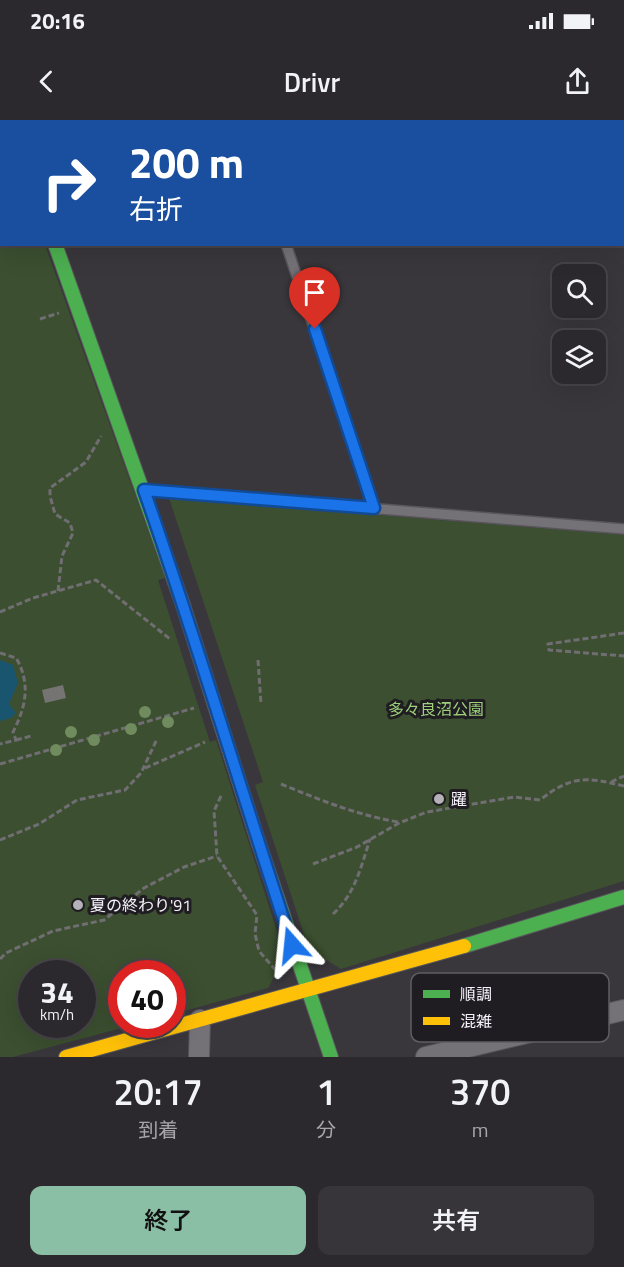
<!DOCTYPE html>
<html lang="ja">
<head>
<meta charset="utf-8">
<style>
  :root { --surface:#2b292d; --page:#373539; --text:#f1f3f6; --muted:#a6a6aa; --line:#474549; --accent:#8abfa5 }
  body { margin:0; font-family:"Titillium Web","Noto Sans JP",sans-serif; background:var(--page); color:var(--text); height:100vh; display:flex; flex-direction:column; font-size:22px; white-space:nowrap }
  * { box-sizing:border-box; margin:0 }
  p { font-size:20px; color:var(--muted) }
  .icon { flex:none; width:33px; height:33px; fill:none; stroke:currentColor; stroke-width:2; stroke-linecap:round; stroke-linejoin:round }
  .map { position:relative; height:937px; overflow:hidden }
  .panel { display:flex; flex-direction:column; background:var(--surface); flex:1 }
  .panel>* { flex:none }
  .hud { position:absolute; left:0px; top:0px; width:624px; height:126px; box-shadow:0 6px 24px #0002,0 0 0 2px var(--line); background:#1a4fa0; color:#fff; overflow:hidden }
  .fabs { position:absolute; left:552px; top:144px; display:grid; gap:12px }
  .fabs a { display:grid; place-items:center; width:54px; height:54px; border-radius:12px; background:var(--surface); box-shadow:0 6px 24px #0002,0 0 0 2px var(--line); font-size:30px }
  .speed { position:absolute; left:18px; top:840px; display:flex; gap:12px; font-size:30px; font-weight:700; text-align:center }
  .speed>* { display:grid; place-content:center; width:78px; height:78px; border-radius:50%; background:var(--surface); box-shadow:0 6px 24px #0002,0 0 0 2px var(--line); line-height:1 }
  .speed small { font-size:15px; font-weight:400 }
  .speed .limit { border:9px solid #d22; background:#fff; color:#111 }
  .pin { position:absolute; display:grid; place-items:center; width:51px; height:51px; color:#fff; margin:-62px -26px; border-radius:50% 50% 50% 0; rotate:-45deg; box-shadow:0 0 6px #0007 }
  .pin .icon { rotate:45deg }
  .me { position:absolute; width:66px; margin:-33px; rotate:342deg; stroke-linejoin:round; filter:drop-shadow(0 0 4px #0008) }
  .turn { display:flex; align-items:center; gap:21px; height:126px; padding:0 30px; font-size:27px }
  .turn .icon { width:78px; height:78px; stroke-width:2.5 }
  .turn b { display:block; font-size:42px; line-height:51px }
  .eta { display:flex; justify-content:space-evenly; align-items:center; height:102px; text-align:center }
  .eta b { font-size:36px; font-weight:600; line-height:42px }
  .button { display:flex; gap:12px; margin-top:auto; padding:12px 30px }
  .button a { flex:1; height:69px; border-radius:12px; background:var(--accent); color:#111; font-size:24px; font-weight:600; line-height:69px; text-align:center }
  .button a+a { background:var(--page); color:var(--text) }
  .status { display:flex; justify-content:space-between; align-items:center; height:42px; padding:0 30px; background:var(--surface); direction:ltr }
  .status svg { height:16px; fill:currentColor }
  header { display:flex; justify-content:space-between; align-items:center; height:78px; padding:0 30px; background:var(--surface); font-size:27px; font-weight:600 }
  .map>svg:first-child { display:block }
  .green { fill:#3c4f30; fill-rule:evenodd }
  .water { fill:#1a556f }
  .building { fill:#767373 }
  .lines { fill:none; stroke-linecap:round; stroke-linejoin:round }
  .lane-casing { stroke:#58565b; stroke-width:12 }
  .street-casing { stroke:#58565b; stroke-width:22 }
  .fast-casing { stroke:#58565b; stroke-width:16 }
  .slow-casing { stroke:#58565b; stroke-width:16 }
  .path { stroke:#706e72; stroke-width:3; stroke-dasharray:6 3; stroke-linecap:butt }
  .lane { stroke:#747277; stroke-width:9 }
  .street { stroke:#747277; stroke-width:20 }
  .fast { stroke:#4caf50; stroke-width:14 }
  .slow { stroke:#ffc107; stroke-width:14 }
  .tree { fill:#708b5e }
  .route-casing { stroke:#114b97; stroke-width:15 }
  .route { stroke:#1a73e8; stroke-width:10 }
  .poi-dot { fill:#b4b1b8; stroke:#1f1d22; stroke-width:2 }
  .labels { text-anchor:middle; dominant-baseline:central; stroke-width:6; stroke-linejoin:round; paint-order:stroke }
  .park-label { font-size:16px; fill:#9dd079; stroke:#1f1d22 }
  .poi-label { font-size:16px; fill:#f6f3fb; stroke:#1f1d22; text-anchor:start }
  .key { fill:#1f1d22; stroke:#605d63; stroke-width:1.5 }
  .key-label { font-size:16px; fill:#f6f3fb }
</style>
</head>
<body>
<div class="status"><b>20:16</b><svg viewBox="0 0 49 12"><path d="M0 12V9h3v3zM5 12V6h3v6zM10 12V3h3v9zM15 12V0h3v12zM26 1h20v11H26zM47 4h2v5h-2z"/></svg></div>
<header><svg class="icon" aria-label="back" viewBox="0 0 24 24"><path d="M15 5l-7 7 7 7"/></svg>Drivr<svg class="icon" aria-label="share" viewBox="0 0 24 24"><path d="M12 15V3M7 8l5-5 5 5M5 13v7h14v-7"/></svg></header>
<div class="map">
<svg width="624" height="937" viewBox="0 0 624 937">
  <rect width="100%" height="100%" fill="#39373c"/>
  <!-- green -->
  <g class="green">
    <path d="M0,0L2,124L45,125L165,458L158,460L210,622L216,620L287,843L281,844L268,868L173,894L172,854H122V904L133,905L13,937H0ZM32,854H82V904H32Z"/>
    <polygon points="169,378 624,415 624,761 341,849 320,836 312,839 255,665 263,662"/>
  </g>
  <!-- water -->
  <polygon class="water" points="0,540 13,545 18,563 9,584 16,593 11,598 0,601"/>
  <!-- building -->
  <polygon class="building" points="63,565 66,578 45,583 42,570"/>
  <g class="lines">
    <!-- lane casing -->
    <g class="lane-casing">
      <g id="lane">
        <polyline points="244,0 245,2"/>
        <polyline points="64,2 69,0"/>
        <polyline points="286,124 374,388"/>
        <polyline points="148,370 624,409"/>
      </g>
    </g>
    <!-- street casing -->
    <g class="street-casing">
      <g id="street">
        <polyline points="199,937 200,900"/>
        <polyline points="426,937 624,890"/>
      </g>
    </g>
    <!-- fast casing -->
    <g class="fast-casing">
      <g id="fast">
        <polyline points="55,124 183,485"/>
        <polyline points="259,724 331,937"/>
        <polyline points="464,826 624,777"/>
      </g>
    </g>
    <!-- slow casing -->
    <g class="slow-casing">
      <g id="slow">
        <polyline points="10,0 11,2"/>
        <polyline points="183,485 259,724"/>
        <polyline points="66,937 464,826"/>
      </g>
    </g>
    <!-- path -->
    <g class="path">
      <polyline points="40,199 59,193"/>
      <polyline points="58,471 62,436 73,413 70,403 55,394 50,376 50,368 86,342 101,316"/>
      <polyline points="0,492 33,478 96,460 170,519"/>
      <polyline points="624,513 548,524 549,530 624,536"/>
      <path d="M0,533L16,538C31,563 26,587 13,612L16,620L0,624"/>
      <polyline points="258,540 261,584"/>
      <polyline points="16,620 31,616"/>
      <polyline points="0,644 194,588"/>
      <polyline points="145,648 205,622"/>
      <polyline points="611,662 624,656"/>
      <path d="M281,664C320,680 357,695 398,702"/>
      <polyline points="221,676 214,691 217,736 257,795 255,814 259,831 279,854"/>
      <polyline points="0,720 39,704 77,680 125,670 141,653 157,619"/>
      <path d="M313,744L357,727L399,703L427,692L514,677L540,680C572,655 586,657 624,666"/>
      <path d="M333,794C355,774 361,747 370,719"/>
      <polyline points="0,839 6,833 53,811 104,800 144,768 184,747 217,736"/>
    </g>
    <!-- lane -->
    <use href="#lane" class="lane"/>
    <!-- street -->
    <use href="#street" class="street"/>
    <!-- fast -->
    <use href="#fast" class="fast"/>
    <!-- slow -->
    <use href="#slow" class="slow"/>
  </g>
  <!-- trees -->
  <g class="tree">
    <circle cx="145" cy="592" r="6"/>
    <circle cx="168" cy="602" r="6"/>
    <circle cx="131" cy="609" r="6"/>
    <circle cx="71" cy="612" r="6"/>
    <circle cx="94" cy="620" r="6"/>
    <circle cx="56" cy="630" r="6"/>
  </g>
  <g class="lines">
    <!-- route casing -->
    <g class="route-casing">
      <path id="route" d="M292,825C242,674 197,521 144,370L374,388L315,209"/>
    </g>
    <!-- route -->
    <use href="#route" class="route"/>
  </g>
  <!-- markers -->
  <g class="poi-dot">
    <circle cx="439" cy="679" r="6"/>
    <circle cx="78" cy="785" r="6"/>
  </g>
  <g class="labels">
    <!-- park labels -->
    <g class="park-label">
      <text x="436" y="589">多々良沼公園</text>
    </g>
    <!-- poi labels -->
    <g class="poi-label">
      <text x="451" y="679">躍</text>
      <text x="90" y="785">夏の終わり'91</text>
    </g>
  </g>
  <!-- legend -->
  <rect x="411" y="853" width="198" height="69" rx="9" class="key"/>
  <rect x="423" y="870" width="27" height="8" fill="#4caf50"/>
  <rect x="423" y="897" width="27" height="8" fill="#ffc107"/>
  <g class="key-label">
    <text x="460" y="880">順調</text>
    <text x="460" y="907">混雑</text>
  </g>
</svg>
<div class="fabs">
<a><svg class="icon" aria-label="search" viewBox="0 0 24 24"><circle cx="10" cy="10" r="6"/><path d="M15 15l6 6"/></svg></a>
<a><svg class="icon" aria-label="layers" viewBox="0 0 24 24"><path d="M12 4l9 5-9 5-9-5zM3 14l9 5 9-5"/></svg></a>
</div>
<div class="speed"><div>34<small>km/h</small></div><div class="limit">40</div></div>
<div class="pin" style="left:315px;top:209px;background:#d93025"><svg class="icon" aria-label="arrive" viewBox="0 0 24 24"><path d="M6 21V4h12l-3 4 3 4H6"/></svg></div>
<svg class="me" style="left:292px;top:825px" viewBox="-20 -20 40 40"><path d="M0-17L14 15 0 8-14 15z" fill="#1a73e8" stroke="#fff" stroke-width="4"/></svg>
<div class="hud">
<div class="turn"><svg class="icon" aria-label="right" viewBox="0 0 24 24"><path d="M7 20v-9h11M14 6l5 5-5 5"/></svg><div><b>200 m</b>右折</div></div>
</div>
</div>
<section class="panel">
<div class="eta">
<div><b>20:17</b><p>到着</p></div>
<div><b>1</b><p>分</p></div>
<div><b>370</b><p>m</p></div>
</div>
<div class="button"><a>終了</a><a>共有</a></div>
</section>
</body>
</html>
